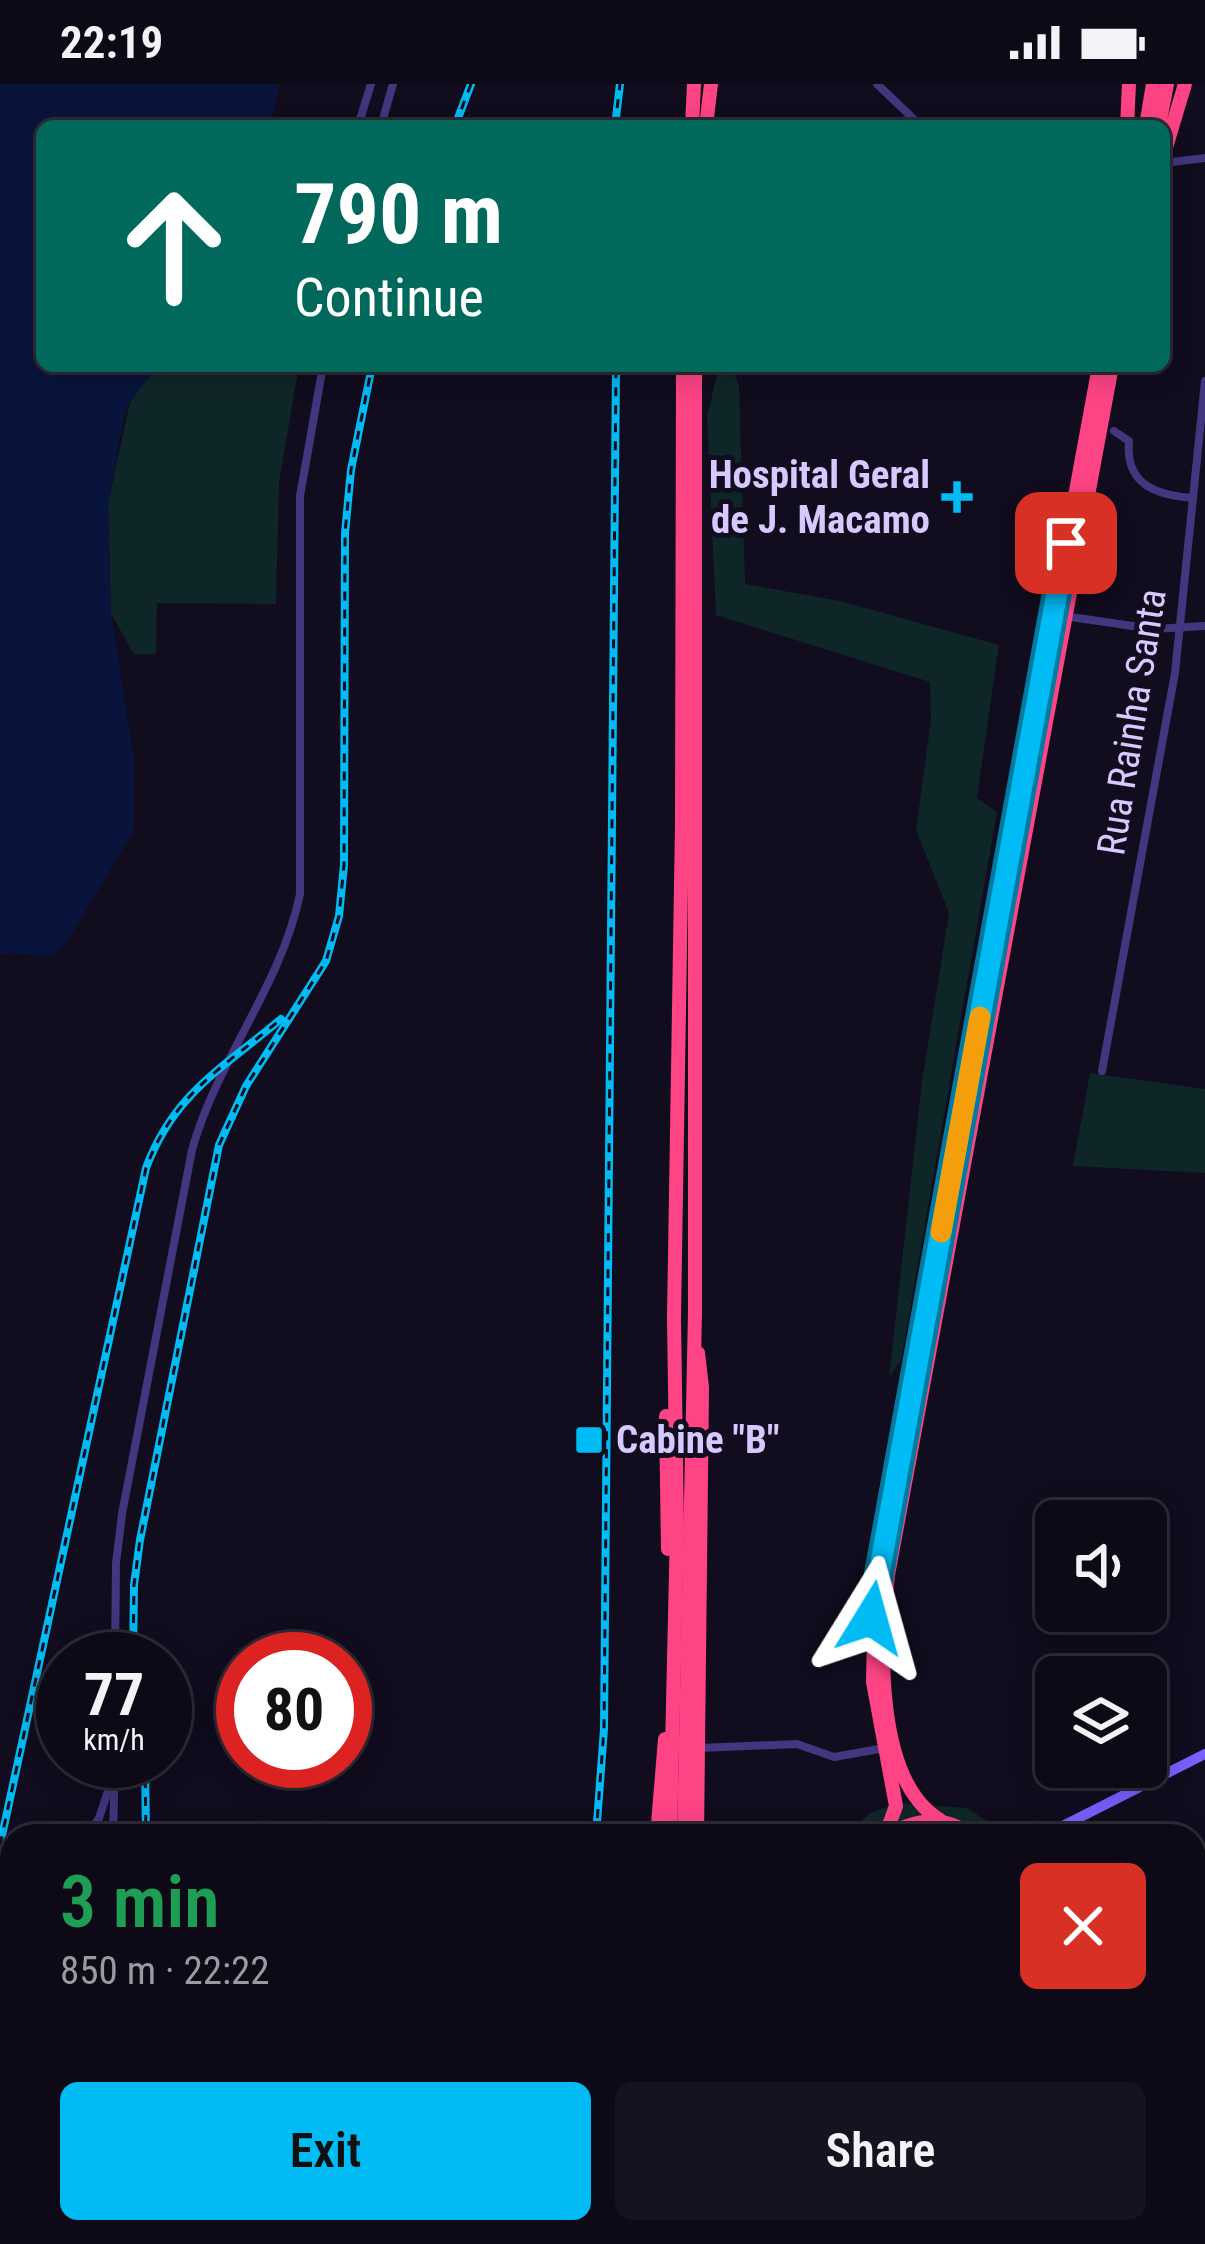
<!DOCTYPE html>
<html lang="en">
<head>
<meta charset="utf-8">
<style>
  :root { --surface:#0d0916; --page:#16121f; --text:#f1f3f6; --muted:#9a9aa1; --line:#2d2a35; --accent:#00bbf4 }
  body { margin:0; font-family:"Roboto Condensed",sans-serif; background:var(--page); color:var(--text); height:100vh; display:flex; flex-direction:column; font-size:45px; white-space:nowrap }
  * { box-sizing:border-box; margin:0 }
  p { font-size:39px; color:var(--muted) }
  .icon { flex:none; width:66px; height:66px; fill:none; stroke:currentColor; stroke-width:2; stroke-linecap:round; stroke-linejoin:round }
  .map { position:relative; flex:1; overflow:hidden }
  .side { position:absolute; left:0px; top:1740px; width:1206px; height:420px; display:flex; flex-direction:column; background:var(--surface); border-radius:36px 36px 0 0; box-shadow:0 6px 30px #0003,0 0 0 3px var(--line) }
  .side>* { flex:none }
  .hud { position:absolute; left:36px; top:36px; width:1134px; height:252px; border-radius:18px; box-shadow:0 6px 30px #0003,0 0 0 3px var(--line); background:#00695c; color:#fff; overflow:hidden }
  .controls { position:absolute; left:1035px; top:1416px; display:grid; gap:24px }
  .controls a { display:grid; place-items:center; width:132px; height:132px; border-radius:18px; background:var(--surface); box-shadow:0 6px 30px #0003,0 0 0 3px var(--line); font-size:60px }
  .speed { position:absolute; left:36px; top:1548px; display:flex; gap:24px; font-size:60px; font-weight:700; text-align:center }
  .speed>* { display:grid; place-content:center; width:156px; height:156px; border-radius:50%; background:var(--surface); box-shadow:0 6px 30px #0003,0 0 0 3px var(--line); line-height:1 }
  .speed small { font-size:30px; font-weight:400 }
  .speed .limit { border:18px solid #d22; background:#fff; color:#111 }
  .pin { position:absolute; display:grid; place-items:center; width:102px; height:102px; color:#fff; margin:-51px; border-radius:24px; box-shadow:0 6px 18px #0006 }
  .me { position:absolute; width:132px; margin:-66px; rotate:8deg; stroke-linejoin:round; filter:drop-shadow(0 0 9px #0008) }
  .turn { display:flex; align-items:center; gap:42px; height:252px; padding:0 60px; font-size:54px }
  .turn .icon { width:156px; height:156px; stroke-width:2.5 }
  .turn b { display:block; font-size:84px; line-height:102px }
  .round { display:grid; place-items:center; flex:none; width:126px; height:126px; border-radius:18px; background:var(--page) }
  .summary { display:flex; align-items:center; justify-content:space-between; height:204px; padding:0 60px }
  h1 { font-size:72px; font-weight:600; line-height:90px; color:#1e9e55 }
  .action { display:flex; gap:24px; margin-top:auto; padding:24px 60px }
  .action a { flex:1; height:138px; border-radius:18px; background:var(--accent); color:#111; font-size:48px; font-weight:600; line-height:138px; text-align:center }
  .action a+a { background:var(--page); color:var(--text) }
  .status { display:flex; justify-content:space-between; align-items:center; height:84px; padding:0 60px; background:var(--surface); direction:ltr }
  .status svg { height:33px; fill:currentColor }
  .map>svg:first-child { display:block }
  .green { fill:#0f2628 }
  .water { fill:#08143b }
  .lines { fill:none; stroke-linecap:round; stroke-linejoin:round }
  .stream { stroke:#08143b; stroke-width:3 }
  .street { stroke:#42367e; stroke-width:8 }
  .secondary { stroke:#7960ff; stroke-width:10 }
  .primary { stroke:#d550ff; stroke-width:12 }
  .highway { stroke:#ff4485; stroke-width:14 }
  .rail-casing { stroke:#00bbf4; stroke-width:8 }
  .rail { stroke:#110c1e; stroke-width:3; stroke-dasharray:9; stroke-linecap:butt }
  .route-casing { stroke:#007a9f; stroke-width:30 }
  .route { stroke:#00bbf4; stroke-width:21 }
  .slow { stroke:#f59e0b; stroke-width:21 }
  .poi-dot { fill:#00bbf4; stroke:#110c1e; stroke-width:4.5 }
  .labels { text-anchor:middle; dominant-baseline:central; stroke-width:10; stroke-linejoin:round; paint-order:stroke }
  .poi-label { font-size:39px; font-weight:bold; fill:#d6c9ff; stroke:#110c1e; text-anchor:end }
  .street-label { font-size:39px; fill:#d6c9ff; stroke:#110c1e }
</style>
</head>
<body>
<div class="status"><b>22:19</b><svg viewBox="0 0 49 12"><path d="M0 12V9h3v3zM5 12V6h3v6zM10 12V3h3v9zM15 12V0h3v12zM26 1h20v11H26zM47 4h2v5h-2z"/></svg></div>
<div class="map">
<svg width="1205" height="2160" viewBox="0 0 1205 2160">
  <rect width="100%" height="100%" fill="#110c1e"/>
  <!-- green -->
  <g class="green">
    <polygon points="156,282 299,282 279,399 276,520 157,519 156,570 134,570 111,530 108,419 131,314"/>
    <polygon points="719,282 731,282 739,301 745,500 840,517 999,561 977,714 997,728 901,1277 889,1293 922,998 949,829 916,746 931,635 930,598 716,531 707,333"/>
    <polygon points="1090,989 1205,1005 1205,1089 1073,1082"/>
    <polygon points="898,1719 967,1724 1010,1752 843,1752 872,1728"/>
  </g>
  <!-- water -->
  <polygon class="water" points="0,0 279,0 271,42 42,42 42,282 157,282 126,324 108,419 111,530 135,679 133,748 67,858 52,873 12,869 0,871"/>
  <g class="lines">
    <!-- stream -->
    <polyline class="stream" points="1194,2010 1205,2010"/>
    <!-- street -->
    <g class="street">
      <polyline points="877,0 921,42"/>
      <polyline points="358,42 371,0"/>
      <polyline points="381,42 393,0"/>
      <polyline points="1164,79 1205,74"/>
      <path d="M1114,347L1129,357C1125,399 1154,411 1192,414"/>
      <polyline points="1064,532 1153,545 1205,542"/>
      <polyline points="1102,987 1175,589 1205,297"/>
      <path d="M115,1575L116,1479L122,1430L192,1066C217,976 281,902 300,810V412L323,282"/>
      <polyline points="700,1664 797,1660 834,1673 885,1664"/>
      <polyline points="87,1752 99,1734 112,1695"/>
      <polyline points="113,1752 115,1677"/>
      <polyline points="12,1831 12,1862"/>
    </g>
    <!-- secondary -->
    <g class="secondary">
      <polyline points="1043,1752 1205,1670"/>
      <polyline points="578,2160 580,2148"/>
      <polyline points="592,2160 594,2148"/>
    </g>
    <!-- primary -->
    <g class="primary">
      <polyline points="925,2148 926,2160"/>
      <polyline points="948,2148 948,2160"/>
    </g>
    <!-- highway -->
    <g class="highway">
      <polyline points="692,42 694,0"/>
      <polyline points="706,42 711,0"/>
      <polyline points="1127,42 1129,0"/>
      <polyline points="1146,42 1153,0"/>
      <polyline points="1159,42 1167,0"/>
      <polyline points="1164,70 1185,0"/>
      <polyline points="666,1332 668,1465"/>
      <path d="M940,1736C874,1696 880,1559 888,1491L1112,282"/>
      <polyline points="657,1752 665,1655"/>
      <polyline points="670,1752 677,1445 674,1233 682,740 683,282"/>
      <polyline points="684,1752 695,1228 695,282"/>
      <polyline points="697,1752 702,1303 698,1269"/>
      <polyline points="885,1752 896,1722 873,1598 875,1500 1099,282"/>
      <path d="M886,1752C916,1734 944,1731 973,1752"/>
      <polyline points="626,2160 629,2148"/>
      <polyline points="649,2160 650,2148"/>
      <polyline points="662,2160 663,2148"/>
      <polyline points="677,2160 680,2148"/>
      <polyline points="988,2160 990,2148"/>
    </g>
    <!-- rail casing -->
    <g class="rail-casing">
      <g id="rail">
        <polyline points="455,42 471,0"/>
        <polyline points="615,42 620,0"/>
        <polyline points="133,1575 134,1501 140,1456 219,1061 246,1002 326,877 339,832 344,781 345,449 351,386 372,282"/>
        <polyline points="145,1677 146,1752"/>
        <polyline points="596,1752 604,1645 616,282"/>
        <path d="M0,1761L146,1084C174,1009 223,984 281,935"/>
        <polyline points="0,2004 12,1998"/>
        <polyline points="0,2050 12,2044"/>
        <polyline points="0,2108 12,2102"/>
        <polyline points="183,2148 188,2160"/>
        <polyline points="0,2155 13,2148"/>
        <polyline points="141,2160 143,2148"/>
        <polyline points="499,2160 503,2148"/>
      </g>
    </g>
    <!-- rail -->
    <use href="#rail" class="rail"/>
  </g>
  <g class="lines">
    <!-- route casing -->
    <g class="route-casing">
      <polyline id="route" points="871,1534 1066,459"/>
    </g>
    <!-- route -->
    <use href="#route" class="route"/>
    <!-- slow -->
    <polyline class="slow" points="941,1148 980,933"/>
  </g>
  <!-- markers -->
  <g class="poi-dot">
    <path d="M951 395h12v12h12v12h-12v12h-12v-12h-12v-12h12z"/>
    <rect x="574" y="1341" width="30" height="30" rx="6"/>
  </g>
  <g class="labels">
    <!-- poi labels -->
    <g class="poi-label">
      <text x="930" y="391">Hospital Geral<tspan x="930" dy="45">de J. Macamo</tspan></text>
      <text x="616" y="1356" text-anchor="start">Cabine "B"</text>
    </g>
    <!-- street labels -->
    <g class="street-label">
      <text transform="translate(1132 638) rotate(-81)">Rua Rainha Santa</text>
    </g>
  </g>
</svg>
<div class="controls">
<a><svg class="icon" aria-label="sound" viewBox="0 0 24 24"><path d="M4 9h4l5-4v14l-5-4H4zM17 9q2 3 0 6"/></svg></a>
<a><svg class="icon" aria-label="layers" viewBox="0 0 24 24"><path d="M12 4l9 5-9 5-9-5zM3 14l9 5 9-5"/></svg></a>
</div>
<div class="speed"><div>77<small>km/h</small></div><div class="limit">80</div></div>
<div class="pin" style="left:1066px;top:459px;background:#d93025"><svg class="icon" aria-label="arrive" viewBox="0 0 24 24"><path d="M6 21V4h12l-3 4 3 4H6"/></svg></div>
<svg class="me" style="left:871px;top:1534px" viewBox="-20 -20 40 40"><path d="M0-17L14 15 0 8-14 15z" fill="#00bbf4" stroke="#fff" stroke-width="4"/></svg>
<div class="hud">
<div class="turn"><svg class="icon" aria-label="ahead" viewBox="0 0 24 24"><path d="M12 20V5M6 11l6-6 6 6"/></svg><div><b>790 m</b>Continue</div></div>
</div>
<section class="side">
<div class="summary"><div><h1>3 min</h1><p>850 m · 22:22</p></div><a class="round" style="background:#d93025;color:#fff"><svg class="icon" aria-label="close" viewBox="0 0 24 24"><path d="M6 6l12 12M18 6L6 18"/></svg></a></div>
<div class="action"><a>Exit</a><a>Share</a></div>
</section>
</div>
</body>
</html>
